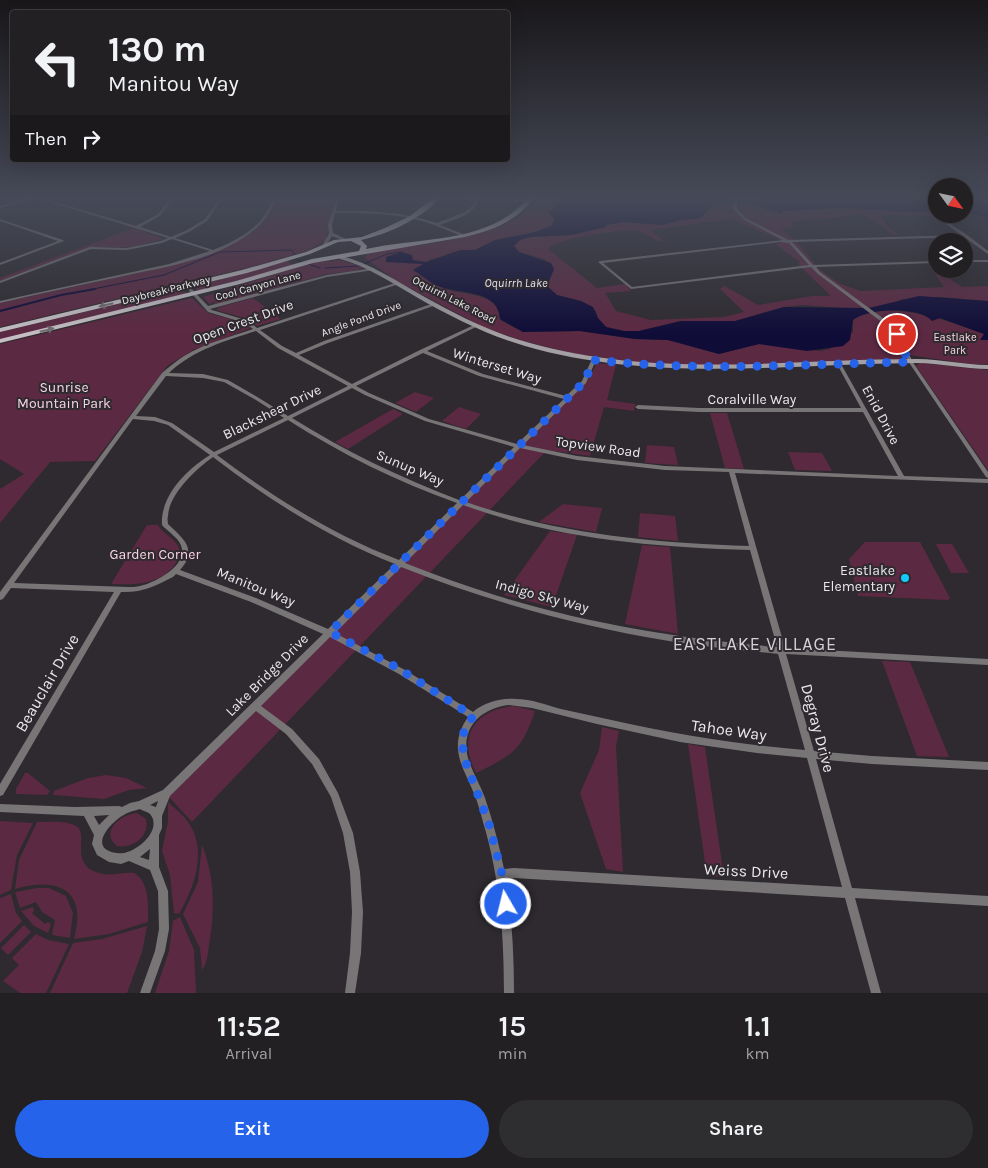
<!DOCTYPE html>
<html lang="en">
<head>
<meta charset="utf-8">
<style>
  :root { --surface:#222023; --page:#2e2d30; --text:#f1f3f6; --muted:#a2a3a6; --line:#3f3e41; --accent:#2563eb }
  body { margin:0; font-family:Karla,sans-serif; background:var(--page); color:var(--text); height:100vh; display:flex; flex-direction:column; font-size:19px; white-space:nowrap }
  * { box-sizing:border-box; margin:0 }
  p { font-size:16px; color:var(--muted) }
  .icon { flex:none; width:28px; height:28px; fill:none; stroke:currentColor; stroke-width:2; stroke-linecap:round; stroke-linejoin:round }
  .map { position:relative; height:993px; overflow:hidden }
  .drawer { display:flex; flex-direction:column; background:var(--surface); flex:1 }
  .drawer>* { flex:none }
  .banner { position:absolute; left:10px; top:10px; width:500px; height:152px; border-radius:5px; box-shadow:0 5px 20px #0002,0 0 0 1px var(--line); background:#222023; color:var(--text); overflow:hidden }
  .needle { width:32px; rotate:123deg }
  .tools { position:absolute; left:928px; top:178px; display:grid; gap:10px }
  .tools a { display:grid; place-items:center; width:45px; height:45px; border-radius:50%; background:var(--surface); box-shadow:0 5px 20px #0002,0 0 0 1px var(--line); font-size:25px }
  .pin { position:absolute; display:grid; place-items:center; width:42px; height:42px; color:#fff; margin:-21px; border:2px solid #fff; border-radius:50%; box-shadow:0 1px 5px #0007 }
  .me { position:absolute; width:55px; margin:-28px; rotate:352deg; stroke-linejoin:round; filter:drop-shadow(0 0 4px #0008) }
  .turn { display:flex; align-items:center; gap:18px; height:105px; padding:0 15px; font-size:22px }
  .turn .icon { width:65px; height:65px; stroke-width:2.5 }
  .turn b { display:block; font-size:35px; line-height:42px }
  .then { display:flex; align-items:center; height:48px; padding:0 15px; background:#0003; gap:10px; font-size:19px }
  .eta { display:flex; justify-content:space-evenly; align-items:center; height:85px; text-align:center }
  .eta b { font-size:30px; font-weight:600; line-height:35px }
  .primary-button { display:flex; gap:10px; margin-top:auto; padding:10px 15px }
  .primary-button a { flex:1; height:58px; border-radius:30px; background:var(--accent); color:#fff; font-size:20px; font-weight:600; line-height:58px; text-align:center }
  .primary-button a+a { background:var(--page); color:var(--text) }
  .map>svg:first-child { display:block }
  .green { fill:#5c2942; fill-rule:evenodd }
  .water { fill:#0f0c38 }
  .lines { fill:none; stroke-linecap:round; stroke-linejoin:round }
  .stream-far1 { stroke:#0f0c38; stroke-width:1 }
  .stream { stroke:#0f0c38; stroke-width:2 }
  .street { fill:#787577; fill-rule:evenodd }
  .secondary { fill:#a39fa2; fill-rule:evenodd }
  .primary { fill:#c5bfc4; fill-rule:evenodd }
  .oneway { fill:#726d72 }
  .route { stroke:#2563eb; stroke-width:9; stroke-dasharray:0 16.2 }
  .poi-dot { fill:#13cafb; stroke:#2e2a2f; stroke-width:2 }
  .labels { text-anchor:middle; dominant-baseline:central; stroke-width:4; stroke-linejoin:round; paint-order:stroke }
  .far-street-label { font-size:11px; fill:#eae8eb; stroke:#2e2a2f }
  .far-park-label { font-size:11px; fill:#f9d4e3; stroke:#2e2a2f }
  .far-water-label { font-size:12px; font-style:italic; fill:#e1e3f4; stroke:#2e2a2f }
  .street-label { font-size:14px; fill:#eae8eb; stroke:#2e2a2f }
  .park-label { font-size:14px; fill:#f9d4e3; stroke:#2e2a2f }
  .poi-label { font-size:14px; fill:#eae8eb; stroke:#2e2a2f; text-anchor:end }
  .near-street-label { font-size:16px; fill:#eae8eb; stroke:#2e2a2f }
  .near-neighbourhood-label { font-size:18px; letter-spacing:1px; fill:#d4d0d6; stroke:#2e2a2f }
</style>
</head>
<body>
<div class="map">
<svg width="988" height="993" viewBox="0 0 988 993">
  <rect width="100%" height="100%" fill="#2e2a2f"/>
  <!-- green -->
  <g class="green">
    <polygon points="278,196 335,196 326,240 307,251 250,267 0,327 0,303 159,268 214,251 258,228 269,215"/>
    <path d="M537,196H564L551,226L535,232L495,240L475,250H464L446,256L430,259L414,271C424,276 434,283 444,288C463,297 499,290 500,320L523,332L580,331L635,339L668,340L719,354L759,344L820,351L830,349L853,332V320C886,297 950,322 984,334L981,340H988V364H969L910,355C902,345 900,333 892,322L887,325L893,333L904,358L903,359L701,366L642,363L576,354L523,341L483,327L397,281L366,259L365,256L371,252C411,245 520,239 537,196Z"/>
    <path d="M719,203L750,204L781,211L842,208L911,212L936,211V214H948L943,215L949,219L937,220L932,216L880,215L888,227L899,235H895L863,214C839,219 815,218 791,222L794,228L781,229L797,242L819,269L840,284L861,291L944,287L929,265H934L936,269L962,287L988,286V301L942,297L902,299L888,306L856,309L802,305L784,307L735,321H681L639,331H624L606,327L598,318L596,311L581,301L557,295L547,286L554,269L545,259L519,252L514,246L520,240L530,237L571,235L606,227L605,225L624,222L663,225L681,220L695,219L702,217L714,204ZM731,219L777,238L781,243L775,244L800,262L798,264L831,296H812L758,305L714,280L724,286L720,289L744,312L724,317L651,320L616,311L605,293L631,291L625,284L597,288L548,249C552,239 622,229 635,230C645,231 654,241 664,242L650,230Z"/>
    <polygon points="134,228 164,239 132,247 91,247 0,281 0,278"/>
    <polygon points="339,260 365,267 354,271 327,274 213,305 216,301 209,304 203,297 312,263"/>
    <polygon points="287,261 294,265 199,291 196,288 200,285"/>
    <polygon points="177,290 184,291 186,294 0,340 0,332"/>
    <polygon points="192,298 208,313 237,321 251,328 193,350 167,366 95,461 50,462 0,523 0,489 24,474 0,459 0,344"/>
    <polygon points="253,298 281,319 257,326 248,319 216,310 220,307"/>
    <polygon points="597,363 616,365 607,400 635,404 634,411 604,407 590,456 547,450 192,822 169,797 588,380"/>
    <polygon points="920,363 988,370 988,470 916,366"/>
    <polygon points="415,392 434,398 416,412 395,403"/>
    <polygon points="459,407 481,414 466,429 442,421"/>
    <polygon points="393,409 403,414 348,449 335,442"/>
    <polygon points="710,413 727,413 744,469 725,468"/>
    <polygon points="647,445 674,447 678,465 645,463"/>
    <polygon points="788,452 822,453 832,471 795,470"/>
    <polygon points="563,504 602,508 596,532 539,522"/>
    <polygon points="640,513 675,516 678,541 638,537"/>
    <path d="M147,525H158C163,534 176,539 179,548C181,555 177,562 173,567C158,585 133,585 111,584Z"/>
    <polygon points="550,531 577,535 552,607 504,595"/>
    <polygon points="865,542 920,542 950,598 948,600 858,596 849,559"/>
    <polygon points="936,544 952,544 969,573 951,573"/>
    <polygon points="642,545 670,547 678,634 625,624"/>
    <polygon points="882,661 910,662 949,757 917,756"/>
    <path d="M514,706L535,711C522,750 513,755 476,773C457,736 474,710 514,706Z"/>
    <polygon points="602,727 619,731 616,746 623,872 606,869 580,793 599,750"/>
    <polygon points="688,744 705,747 724,877 707,876"/>
    <polygon points="25,773 28,773 50,791 47,795 16,794 16,789"/>
    <polygon points="106,775 126,778 147,788 129,790 104,799 53,795 54,791 88,778"/>
    <path d="M168,802C175,809 185,816 190,825C207,853 194,888 179,914L174,913L170,875L162,851L168,821Z"/>
    <path d="M137,813L146,819C150,836 133,849 117,846C99,832 121,814 137,813Z"/>
    <polygon points="0,821 33,823 17,855 11,890 0,895"/>
    <path d="M37,822C48,822 66,820 76,826C90,834 68,864 99,873C112,877 122,872 134,873C150,882 148,906 148,922L109,934L74,939C88,890 58,876 15,889L19,860Z"/>
    <path d="M202,845C215,877 215,911 209,945C208,953 207,964 202,970L200,948L183,914L198,882Z"/>
    <polygon points="37,888 49,888 66,896 73,913 70,938 52,935 55,920 42,912 36,902 20,908 15,892"/>
    <polygon points="11,894 16,913 22,921 0,943 0,898"/>
    <polygon points="33,907 34,911 32,913 45,924 48,922 51,924 48,933 34,926 21,911"/>
    <polygon points="180,917 194,950 196,993 155,993 169,951 173,921"/>
    <polygon points="24,925 31,932 8,955 1,948"/>
    <polygon points="147,926 142,952 127,993 50,993 73,943 102,939"/>
    <polygon points="36,934 48,940 69,944 46,993 20,993 3,981 19,965 12,958"/>
  </g>
  <!-- water -->
  <g class="water">
    <path d="M564,196H709L742,201L757,200L764,196H818L858,199L882,196H936V211L911,212L842,208L781,211L783,214L750,204L719,203L714,204L702,217L695,219L681,220L663,225L624,222L606,225V227L571,235L530,237L520,240L514,246L519,252L551,263L554,269L547,286L557,295L581,301L593,307L598,318L606,327L624,331H639L681,321H735L784,307L869,308L919,296L988,301V340H980L984,334L940,318L932,321C918,306 869,308 853,320L850,340L843,346L807,351L759,344L719,354L668,340L635,339L580,331L523,332L500,319C499,288 456,295 436,285C427,281 422,275 413,270L423,264L386,262V257L402,252L412,255L413,260L426,262L460,250H475L495,240L535,232L551,226L555,220L549,213Z"/>
    <polygon points="964,196 988,196 988,218 964,211"/>
  </g>
  <g class="lines">
    <!-- stream-far1 -->
    <g class="stream-far1">
      <polyline points="325,268 359,266 387,254 402,252"/>
      <polyline points="88,290 164,275 220,252 292,250 299,261 320,268"/>
    </g>
    <!-- stream -->
    <polyline class="stream" points="0,311 61,295 95,289"/>
    <!-- street -->
    <g class="street">
      <path d="M32,196H39V197L136,226L158,214L172,197H135L134,196H224L207,221L189,232L175,238L213,250C230,243 252,233 263,217C268,210 271,203 275,196H278C273,206 268,217 260,225C222,260 167,266 119,277C79,285 39,294 0,303V301L169,264L210,251L172,239L162,243L127,250L91,249L0,283V281L90,247L127,248L161,241L168,238L36,198L0,208V206ZM174,197L220,198L205,219L187,230L171,237L140,227L160,216Z"/>
      <path d="M337,196H340L336,211H369L399,214L416,217L437,223L465,212L473,205L475,201L431,197L430,196L480,199H530L532,200L530,201H478C472,217 454,219 440,225L463,234L464,235L462,236C446,230 431,223 414,219C388,213 361,213 335,213L332,225L333,233L348,240L345,241L332,236L326,245H325L323,244L329,234L328,225Z"/>
      <path d="M735,196H738L737,209L746,218L788,240L961,235L942,221L941,220L943,219L967,235L988,251V254L964,237L792,242L813,265L936,261V263L816,267L820,272L895,327L914,364L988,472V478L986,477L910,364L891,329L818,274L811,267L631,289L598,262L600,261L783,240L744,220L733,209ZM780,242L789,243L809,265L632,287L603,263Z"/>
      <polygon points="0,219 63,240 64,241 0,265 0,263 58,241 0,221"/>
      <rect x="964" y="260" width="24" height="2"/>
      <path d="M373,268H374V270L327,277L210,309L212,310L249,321L257,328L398,282H399V284L260,330L282,346L296,353L324,341L434,303H436V305L328,343L299,355L352,384L420,350L474,325H476V327L427,351L483,374L566,396L582,381L592,359H594L596,360L586,383L523,445L577,456L665,466L898,476L863,412H699L638,409L635,407L638,405L699,408H861L837,364L839,363L841,364L904,476L988,479V483L735,473L785,648L988,659V665L786,654L814,751L872,756L988,762V770L872,764L816,759L852,888L988,896V906L855,898L881,993H871L845,898L514,878L506,879C512,917 514,955 514,993H504C504,935 500,878 483,822C480,811 477,799 472,789C467,776 459,764 458,749C457,738 461,727 468,717L399,674L330,637L261,706L292,729L319,759L338,793L353,833L360,872L363,912L361,953L355,993H345L350,953L352,912L350,872L343,833L331,797L312,764L286,734L256,711L170,796L162,816V828L159,835V867L168,891L169,929L165,951L150,993H140L155,951L159,929L158,891L150,870L129,861L121,864L109,862L97,855L92,844L94,835L84,816L0,812V804L75,807L119,806L122,807L130,803L139,801L163,790L323,634L251,602L176,574L173,577C155,586 142,593 121,592L3,795L0,796V784L114,592L11,588L3,599L0,600V592L162,373C169,367 176,361 184,356C205,343 230,337 253,329L245,323L208,312L186,287V285H188L208,306L327,275ZM256,331L278,348L348,386L288,416L259,398L228,380L203,374L169,373C193,350 225,341 256,331ZM423,353L479,376L564,399L517,444L429,419L369,393L356,386ZM166,376L203,378L224,382L256,400L284,418L214,452L172,423L155,417L136,416ZM352,388L365,395L425,421L514,447L460,500H459C401,478 345,451 292,418ZM133,419L154,421L168,425L210,455C187,469 160,496 162,525C168,532 181,539 182,549C185,567 154,583 140,586C136,587 132,587 128,587L14,583ZM288,420C341,454 398,482 457,503L399,560C333,535 273,497 217,455ZM520,448L577,460L665,470L729,472L749,546C652,543 558,534 466,502ZM213,457C269,500 329,538 395,564L328,629L256,598L180,570C198,550 184,539 168,524C168,522 167,519 168,516C169,494 196,469 213,457ZM463,505C556,539 652,547 750,550L777,647C683,639 588,624 498,596C466,586 435,575 405,563ZM401,567C487,601 577,626 669,641C705,647 742,650 778,654L805,750C741,745 679,735 616,721C598,717 579,713 561,709C546,705 531,699 516,699C501,698 485,702 473,712L405,670L335,633ZM509,705L532,708L597,724L680,742L757,753L807,758L842,887L514,868L504,869C499,845 493,821 485,798C480,784 472,772 468,758C460,728 481,708 509,705ZM158,801L156,807L150,805ZM140,809C143,811 148,812 150,814C164,830 134,856 117,853C88,849 108,825 122,816C128,812 133,811 140,809ZM109,815L99,825L94,816ZM150,849L149,860L140,857Z"/>
    </g>
    <!-- secondary -->
    <path class="secondary" d="M342,256C372,264 396,281 423,296C457,315 492,333 530,343C659,379 786,359 917,359C941,359 964,365 988,365V369C964,369 940,363 916,363C785,364 653,383 525,346C487,335 452,317 418,298C392,283 369,267 340,259L339,258Z"/>
    <!-- primary -->
    <path class="primary" d="M436,196H442C423,218 389,234 361,240L367,246L366,249C423,236 489,245 530,196H536C515,222 496,229 465,237L313,263L240,284L0,343V339L236,281L312,259L359,251L361,246L351,241L338,242L310,254L247,273L0,332V328L242,270L306,252L334,240L362,237L385,228L410,216Z"/>
  </g>
  <!-- one-way arrows -->
  <defs><path id="oneway-solid" d="M-6-.8H1V-3.2L6.5 0L1 3.2V.8H-6Z" transform="scale(1.25)"/></defs>
  <g class="oneway">
    <use href="#oneway-solid" transform="translate(106 305) rotate(167)"/>
    <use href="#oneway-solid" transform="translate(47 330) rotate(-14)"/>
  </g>
  <!-- sky -->
  <linearGradient id="sky" x2="0" y2="1"><stop stop-color="#19171a"/><stop offset="0.59" stop-color="#464a58"/><stop offset="1" stop-color="#464a58" stop-opacity="0"/></linearGradient>
  <rect width="988" height="335" fill="url(#sky)"/>
  <g class="lines">
    <!-- route -->
    <path class="route" d="M506,904L502,874L489,824L463,755V734L473,716L396,667L330,632L584,382L594,360C701,372 803,364 910,362L902,348L897,334"/>
  </g>
  <!-- markers -->
  <circle class="poi-dot" cx="905" cy="578" r="5"/>
  <g class="labels">
    <!-- far-street labels -->
    <g class="far-street-label">
      <text transform="translate(258 286) rotate(-15)">Cool Canyon Lane</text>
      <text transform="translate(166 290) rotate(-14)">Daybreak Parkway</text>
      <text transform="translate(454 300) rotate(27)">Oquirrh Lake Road</text>
      <text transform="translate(361 319) rotate(-20)">Angle Pond Drive</text>
    </g>
    <!-- far-park labels -->
    <g class="far-park-label">
      <text x="955" y="337">Eastlake<tspan x="955" dy="13">Park</tspan></text>
    </g>
    <!-- far-water labels -->
    <g class="far-water-label">
      <text x="516" y="283">Oquirrh Lake</text>
    </g>
    <!-- street labels -->
    <g class="street-label">
      <text transform="translate(243 322) rotate(-20)">Open Crest Drive</text>
      <text transform="translate(497 366) rotate(17)">Winterset Way</text>
      <text x="752" y="399">Coralville Way</text>
      <text transform="translate(272 412) rotate(-26)">Blackshear Drive</text>
      <text transform="translate(881 415) rotate(62)">Enid Drive</text>
      <text transform="translate(598 447) rotate(8)">Topview Road</text>
      <text transform="translate(410 468) rotate(23)">Sunup Way</text>
      <text transform="translate(256 587) rotate(22)">Manitou Way</text>
      <text transform="translate(542 596) rotate(15)">Indigo Sky Way</text>
      <text transform="translate(267 675) rotate(-45)">Lake Bridge Drive</text>
    </g>
    <!-- park labels -->
    <g class="park-label">
      <text x="64" y="387">Sunrise<tspan x="64" dy="16">Mountain Park</tspan></text>
      <text x="155" y="554">Garden Corner</text>
    </g>
    <!-- poi labels -->
    <g class="poi-label">
      <text x="895" y="570">Eastlake<tspan x="895" dy="16">Elementary</tspan></text>
    </g>
    <!-- near-street labels -->
    <g class="near-street-label">
      <text transform="translate(47 683) rotate(-60)">Beauclair Drive</text>
      <text transform="translate(818 728) rotate(75)">Degray Drive</text>
      <text transform="translate(729 730) rotate(8)">Tahoe Way</text>
      <text transform="translate(746 871) rotate(3)">Weiss Drive</text>
    </g>
    <!-- near-neighbourhood labels -->
    <g class="near-neighbourhood-label">
      <text x="755" y="644">EASTLAKE VILLAGE</text>
    </g>
  </g>
</svg>
<div class="tools">
<a><svg class="needle" viewBox="-14 -14 28 28"><path d="M0-13l5 13h-10z" fill="#e53935"/><path d="M0 13l5-13h-10z" fill="#a2a3a6"/></svg></a>
<a><svg class="icon" aria-label="layers" viewBox="0 0 24 24"><path d="M12 4l9 5-9 5-9-5zM3 14l9 5 9-5"/></svg></a>
</div>
<div class="pin" style="left:897px;top:334px;background:#d93025"><svg class="icon" aria-label="arrive" viewBox="0 0 24 24"><path d="M6 21V4h12l-3 4 3 4H6"/></svg></div>
<svg class="me" style="left:506px;top:904px" viewBox="-20 -20 40 40"><circle r="17" fill="#2563eb" stroke="#fff" stroke-width="3"/><path d="M0-11L8 9 0 5-8 9z" fill="#fff"/></svg>
<div class="banner">
<div class="turn"><svg class="icon" aria-label="left" viewBox="0 0 24 24"><path d="M17 20v-9H6M10 6l-5 5 5 5"/></svg><div><b>130 m</b>Manitou Way</div></div>
<div class="then">Then<svg class="icon" aria-label="right" viewBox="0 0 24 24"><path d="M7 20v-9h11M14 6l5 5-5 5"/></svg></div>
</div>
</div>
<section class="drawer">
<div class="eta">
<div><b>11:52</b><p>Arrival</p></div>
<div><b>15</b><p>min</p></div>
<div><b>1.1</b><p>km</p></div>
</div>
<div class="primary-button"><a>Exit</a><a>Share</a></div>
</section>
</body>
</html>
